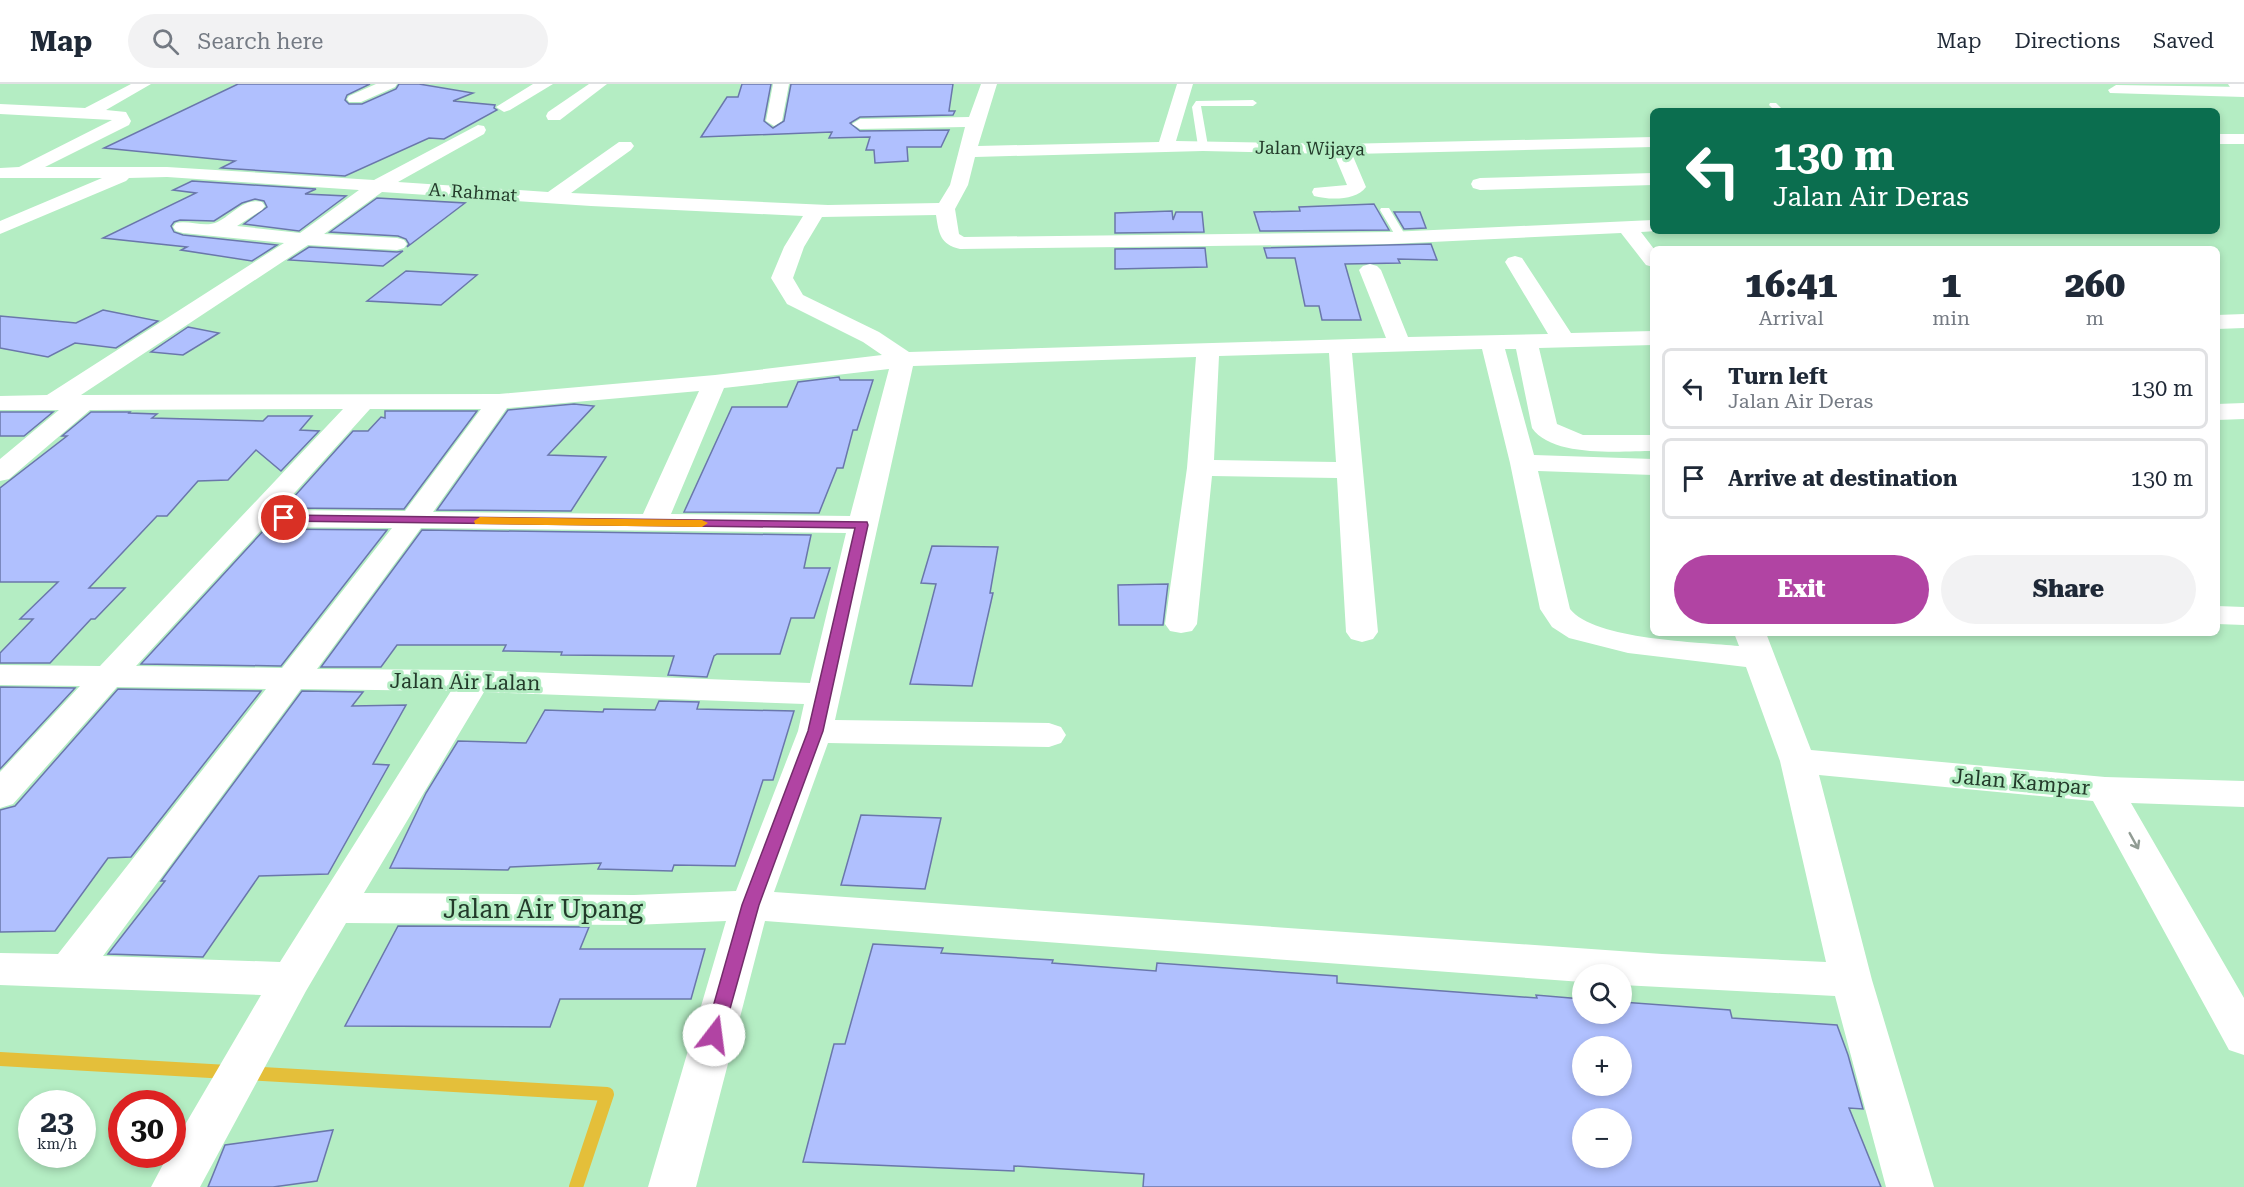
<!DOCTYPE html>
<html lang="en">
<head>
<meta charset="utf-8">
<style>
  :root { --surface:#fff; --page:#f2f2f3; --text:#1f2937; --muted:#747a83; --line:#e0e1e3; --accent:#b144a3 }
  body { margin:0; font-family:"Roboto Serif",serif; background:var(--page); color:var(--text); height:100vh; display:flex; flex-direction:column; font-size:22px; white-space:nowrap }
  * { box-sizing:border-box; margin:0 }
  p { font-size:20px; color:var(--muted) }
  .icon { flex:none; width:33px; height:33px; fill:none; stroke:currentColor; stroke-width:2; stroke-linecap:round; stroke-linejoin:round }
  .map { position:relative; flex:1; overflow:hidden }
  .sheet { position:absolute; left:1650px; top:162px; width:570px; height:390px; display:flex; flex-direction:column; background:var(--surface); border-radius:9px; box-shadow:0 3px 9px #0003 }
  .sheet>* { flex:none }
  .banner { position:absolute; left:1650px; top:24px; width:570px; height:126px; border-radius:9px; box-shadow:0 3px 9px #0003; background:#0b6e4f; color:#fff; overflow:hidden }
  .fabs { position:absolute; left:1572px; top:880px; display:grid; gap:12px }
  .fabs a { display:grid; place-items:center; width:60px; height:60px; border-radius:50%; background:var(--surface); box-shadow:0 3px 9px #0003; font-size:30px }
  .speed { position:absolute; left:18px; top:1006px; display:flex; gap:12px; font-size:30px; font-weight:700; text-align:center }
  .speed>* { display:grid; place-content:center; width:78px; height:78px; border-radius:50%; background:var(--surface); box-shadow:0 3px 9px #0003; line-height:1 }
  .speed small { font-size:15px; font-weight:400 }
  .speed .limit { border:9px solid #d22; background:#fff; color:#111 }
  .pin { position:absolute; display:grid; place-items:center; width:51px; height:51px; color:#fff; margin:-26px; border:3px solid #fff; border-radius:50%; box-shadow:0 2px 6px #0007 }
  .me { position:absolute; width:66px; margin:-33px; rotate:15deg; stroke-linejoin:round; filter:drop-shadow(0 0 4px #0008) }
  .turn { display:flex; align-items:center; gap:21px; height:126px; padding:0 24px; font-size:27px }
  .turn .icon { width:78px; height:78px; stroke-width:2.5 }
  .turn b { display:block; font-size:42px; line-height:51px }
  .eta { display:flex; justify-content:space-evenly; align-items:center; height:102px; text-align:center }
  .eta b { font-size:36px; font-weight:800; line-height:42px }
  .action { display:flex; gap:12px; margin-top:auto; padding:12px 24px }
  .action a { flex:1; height:69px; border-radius:36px; background:var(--accent); color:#fff; font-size:24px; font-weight:800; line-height:69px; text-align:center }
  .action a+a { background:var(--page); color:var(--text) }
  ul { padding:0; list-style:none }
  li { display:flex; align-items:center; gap:18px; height:81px; margin:0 12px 9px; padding:0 12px; border:3px solid var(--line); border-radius:9px }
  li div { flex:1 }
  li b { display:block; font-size:22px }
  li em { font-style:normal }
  header { display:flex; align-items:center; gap:36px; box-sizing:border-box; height:84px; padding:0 30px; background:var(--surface); border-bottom:2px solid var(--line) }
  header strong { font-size:28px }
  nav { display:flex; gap:33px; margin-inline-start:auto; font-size:21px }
  .search { width:420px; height:54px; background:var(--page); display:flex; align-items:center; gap:15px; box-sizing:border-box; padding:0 21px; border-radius:33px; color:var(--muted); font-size:22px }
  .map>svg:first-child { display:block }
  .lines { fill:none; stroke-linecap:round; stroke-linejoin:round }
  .stream { stroke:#e4bf3a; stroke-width:14 }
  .building { fill:#b0c0fe; stroke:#6a77ab; stroke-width:1.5; fill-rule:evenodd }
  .lane { fill:#fff; fill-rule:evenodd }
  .street { fill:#fff; fill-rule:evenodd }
  .secondary { fill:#fff; fill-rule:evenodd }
  .oneway { stroke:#919c94 }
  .route { fill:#b144a3; stroke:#732c6a; stroke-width:1.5 }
  .slow { fill:#f59e0b }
  .labels { text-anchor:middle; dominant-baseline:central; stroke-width:6; stroke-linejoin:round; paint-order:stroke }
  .far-street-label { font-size:18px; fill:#233a2a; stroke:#b4edc3 }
  .street-label { font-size:21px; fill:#233a2a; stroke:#b4edc3 }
  .near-street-label { font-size:26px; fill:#233a2a; stroke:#b4edc3 }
</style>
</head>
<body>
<header>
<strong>Map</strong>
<div class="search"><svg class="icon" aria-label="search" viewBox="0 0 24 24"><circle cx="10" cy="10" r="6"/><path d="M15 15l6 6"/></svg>Search here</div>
<nav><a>Map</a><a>Directions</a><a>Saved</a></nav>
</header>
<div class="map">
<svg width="2244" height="1103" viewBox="0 0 2244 1103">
  <rect width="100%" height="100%" fill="#b4edc3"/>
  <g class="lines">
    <!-- stream -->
    <g class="stream">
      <polyline points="0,975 228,988"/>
      <polyline points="247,989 607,1010 576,1103"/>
    </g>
  </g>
  <!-- building -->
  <g class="building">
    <polygon points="238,0 370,0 347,11 345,16 349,20 362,20 396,5 399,0 419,0 473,9 453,17 495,21 494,24 497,26 444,55 429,54 345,92 221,84 235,77 104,64"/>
    <polygon points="742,0 771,0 764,37 773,44 784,37 791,0 953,0 949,27 955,27 953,31 860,33 850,39 860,47 949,46 941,63 907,63 908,77 875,79 874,66 866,66 870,53 829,54 832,48 701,53 727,13 738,13"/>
    <polygon points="192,97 316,105 305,110 346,112 299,147 244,140 267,123 264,117 255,115 242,119 214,137 180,136 174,138 171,142 174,148 183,151 277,161 252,177 181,166 187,163 103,154 196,109 173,106"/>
    <polygon points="377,114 465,119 407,163 409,160 406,155 398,152 330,148"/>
    <polygon points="1374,120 1389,146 1260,147 1254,128 1300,127 1299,123"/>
    <polygon points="1172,127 1173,136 1176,128 1202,128 1204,148 1115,149 1115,129"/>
    <polygon points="1394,128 1420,128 1426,144 1404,145"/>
    <polygon points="1431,160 1437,176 1398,175 1400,179 1345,180 1361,236 1322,236 1319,222 1305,222 1295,174 1267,174 1264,164"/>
    <polygon points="309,163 397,168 403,167 383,182 289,176"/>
    <polygon points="1205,164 1207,183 1115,185 1115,165"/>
    <polygon points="406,187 477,191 441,221 367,217"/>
    <polygon points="103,226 158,237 116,264 75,259 48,273 0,264 0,232 76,239"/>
    <polygon points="188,243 219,249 183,271 151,268"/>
    <polygon points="839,293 840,296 873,296 857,346 853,346 843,384 837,384 819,429 684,428 732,323 787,323 798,298"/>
    <polygon points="574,320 594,322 548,371 606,373 571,427 437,426 508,326"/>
    <polygon points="385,327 477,327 404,425 284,424 353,347 368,347 381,333 385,334"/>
    <polygon points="0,328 53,328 24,352 0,352"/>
    <polygon points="91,328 130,328 129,329 157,330 152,334 263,337 268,332 312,332 300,346 319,347 281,387 256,366 228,396 198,397 167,432 157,432 89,504 125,504 95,535 91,535 50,579 0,579 0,569 33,535 20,535 58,498 0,498 0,404 67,352 62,352"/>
    <polygon points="265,445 387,446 281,582 141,580"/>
    <polygon points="422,446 811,451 804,484 830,484 814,534 791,534 780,570 717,570 714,572 707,593 668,591 674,572 561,571 562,568 503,567 506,561 397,561 381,583 321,583"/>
    <polygon points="932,462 998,463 990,509 993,509 972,602 910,600 936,500 921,499"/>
    <polygon points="1168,500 1163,541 1119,541 1118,501"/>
    <polygon points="0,603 75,604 0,685"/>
    <polygon points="118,605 261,607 131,773 108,774 55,847 0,848 0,726 15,722"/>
    <polygon points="302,607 363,608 352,622 406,621 373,680 389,681 328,790 259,792 203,873 108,870 165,797 161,797"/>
    <polygon points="659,617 699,618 697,625 794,627 773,696 763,696 735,782 674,781 672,787 598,785 601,779 510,783 508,786 390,784 426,709 458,657 526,659 545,626 603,628 604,625 655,626"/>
    <polygon points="861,731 941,734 925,805 841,801"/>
    <polygon points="398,842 589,843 580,865 705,865 691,915 560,915 550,943 345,942"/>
    <path d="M873,860L943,864L941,869L1053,876L1052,879L1156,887L1157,879L1337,892V899L1537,914L1536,911L1582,915V930H1622V918L1730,926L1732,934L1837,941L1848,971L1863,1025L1849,1024L1881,1103H1143L1144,1090L1014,1082V1087L803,1078L834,960H845ZM1582,963H1622V1002H1582ZM1582,1035H1622V1074H1582Z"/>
    <polygon points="333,1046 317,1097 273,1103 208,1103 225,1061"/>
  </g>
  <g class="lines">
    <!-- lane -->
    <g class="lane">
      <polygon points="1196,17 1253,16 1257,19 1253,22 1201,22 1208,62 1203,65 1198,62 1192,23"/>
      <polygon points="1770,19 1776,19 1784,27 1775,27 1769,21"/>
      <polygon points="1381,124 1389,124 1407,154 1406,156 1398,156 1380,126"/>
    </g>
    <!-- street -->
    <g class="street">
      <path d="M131,0H151L106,26L126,28L131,37L129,41L45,83H167L374,96L478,41L484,42L486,46L484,50L398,98L548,108L619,58H631L634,62L631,66L571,109L828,121L939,119L950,101L965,43L860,45L852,40L860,35L969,33L981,0H997L978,62L1159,58L1177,0H1193L1176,57L1341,60L1653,53V63L1352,70L1366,103C1356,117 1329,116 1314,112L1312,108L1314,104L1347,101L1334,70L1203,67L975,73L968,101L955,125L959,150L964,153L1390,148L1653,136V147H1657L1641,148L1654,165L1653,183L1646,181L1621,149L1390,160L960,165C940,160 939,150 936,131L822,133L804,163L793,194L803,211L879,248L909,268L1386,254L1359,186L1363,182L1370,180L1377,182L1381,186L1408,253L1548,250L1505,178L1508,174L1515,172L1522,174L1571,249L1653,247V261L1539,264L1557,340L1583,351H1653V367C1621,367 1553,374 1532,344L1516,265H1505L1534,371L1653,375V391L1538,387L1570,525C1594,556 1700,558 1739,562L1734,549H1766L1811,666L2105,693L2244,697V723L2131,719L2244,914V971L2229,966L2093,717L1819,691L1872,896L1934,1103H1886L1835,912L1622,901V891H1582V898L765,837L696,1103H648L726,837L634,841L346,839L306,907L200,1103H151L168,1071H172V1063L261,911L0,901V869L58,870L266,605L117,603L13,720L0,724V688L80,602L0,601V581L100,582L343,325L90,326L9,395L0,397V375L59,326H0V312L47,311L284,159L183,149L176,147L173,143L176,139C188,136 203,143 215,139C231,133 243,113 262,118L265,122L262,126L237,142L300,149L359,106L167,93L129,94L126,97L0,150V137L102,94H0V84L19,83L112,36L0,30V20L85,24ZM382,108L591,122L803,132L784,163L771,194L787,220L863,258L882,271L715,291L499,310L81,311L308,161L397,166L404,164L407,160L404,156L397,154L324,150ZM1482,265L1510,379L1540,525L1552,543L1569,554L1628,569L1746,583L1780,677L1826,878L1662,870L774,808L828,659L1049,663L1061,659L1066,651L1061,643L1049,639L835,636L913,282L1196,273L1187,384L1165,540L1170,547L1181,549L1192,547L1197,540L1212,392L1337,394L1346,548L1351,555L1362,558L1373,555L1378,548L1352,269ZM1329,269L1336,378L1214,376L1219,272ZM889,285L850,432L671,430L724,304ZM699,307L643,430L433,428L507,324ZM370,325H481L405,427L279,426ZM264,443L392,444L282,584L136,582ZM421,444L846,449L810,599L474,586L317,585ZM301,605L451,607L280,878L103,872ZM484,608L804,620L798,647L736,807L634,811L364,809Z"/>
      <polygon points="376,0 397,0 395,3 361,18 349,18 347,15 349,12"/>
      <polygon points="533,0 553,0 510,26 504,28 496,23"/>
      <polygon points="589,0 607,0 560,36 548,36 546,32 548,28"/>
      <polygon points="773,0 789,0 782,37 774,42 766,37"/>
      <polygon points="2116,1 2244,3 2244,13 2110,9 2108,6"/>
      <rect x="2217" y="50" width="27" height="10"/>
      <polygon points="1653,89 1653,101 1480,106 1473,104 1471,100 1473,96 1480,94"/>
      <polygon points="2244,230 2244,244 2217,245 2217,231"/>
      <polygon points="2244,319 2244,335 2217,336 2217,320"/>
      <polygon points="2217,522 2244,523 2244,541 2217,540"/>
    </g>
    <!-- secondary -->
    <polygon class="secondary" points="2228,0 2244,0 2244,9 2230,3"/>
  </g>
  <!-- one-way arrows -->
  <defs><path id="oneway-shaft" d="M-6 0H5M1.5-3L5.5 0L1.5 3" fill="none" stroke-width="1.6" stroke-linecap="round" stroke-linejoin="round" transform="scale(1.5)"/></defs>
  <use class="oneway" href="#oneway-shaft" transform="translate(2134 757) rotate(61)"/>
  <!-- route -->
  <polygon class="route" points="284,431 867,438 868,441 823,647 759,821 721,957 714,959 707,957 705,951 742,821 808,647 855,444 279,437 278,434"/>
  <!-- slow -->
  <polygon class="slow" points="480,433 702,436 708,439 702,443 475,440 474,437"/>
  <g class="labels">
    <!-- far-street labels -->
    <g class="far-street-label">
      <text transform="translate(1310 64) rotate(1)">Jalan Wijaya</text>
      <text transform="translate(473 108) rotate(4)">A. Rahmat</text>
    </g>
    <!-- street labels -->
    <g class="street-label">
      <text transform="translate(465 598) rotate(1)">Jalan Air Lalan</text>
      <text transform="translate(2021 698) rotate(5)">Jalan Kampar</text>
    </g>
    <!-- near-street labels -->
    <g class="near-street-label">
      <text x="543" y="825">Jalan Air Upang</text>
    </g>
  </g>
</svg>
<div class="fabs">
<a><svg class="icon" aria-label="search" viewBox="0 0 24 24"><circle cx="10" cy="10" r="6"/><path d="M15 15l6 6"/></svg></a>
<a>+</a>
<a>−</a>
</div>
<div class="speed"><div>23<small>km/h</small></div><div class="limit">30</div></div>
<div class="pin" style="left:284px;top:434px;background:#d93025"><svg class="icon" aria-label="arrive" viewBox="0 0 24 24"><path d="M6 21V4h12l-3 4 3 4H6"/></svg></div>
<svg class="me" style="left:714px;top:951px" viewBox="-20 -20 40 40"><circle r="19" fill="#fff"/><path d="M0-13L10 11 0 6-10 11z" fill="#b144a3"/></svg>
<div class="banner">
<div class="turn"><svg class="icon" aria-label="left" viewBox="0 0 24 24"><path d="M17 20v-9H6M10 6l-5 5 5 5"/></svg><div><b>130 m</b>Jalan Air Deras</div></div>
</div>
<section class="sheet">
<div class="eta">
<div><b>16:41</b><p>Arrival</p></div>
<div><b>1</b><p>min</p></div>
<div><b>260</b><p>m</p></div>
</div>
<ul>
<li><svg class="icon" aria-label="left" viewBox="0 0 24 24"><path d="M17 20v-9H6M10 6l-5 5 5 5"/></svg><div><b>Turn left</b><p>Jalan Air Deras</p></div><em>130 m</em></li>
<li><svg class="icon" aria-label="arrive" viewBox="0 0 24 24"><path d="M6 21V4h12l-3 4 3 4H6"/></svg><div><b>Arrive at destination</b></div><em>130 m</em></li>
</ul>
<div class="action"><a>Exit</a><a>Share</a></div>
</section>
</div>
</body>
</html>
